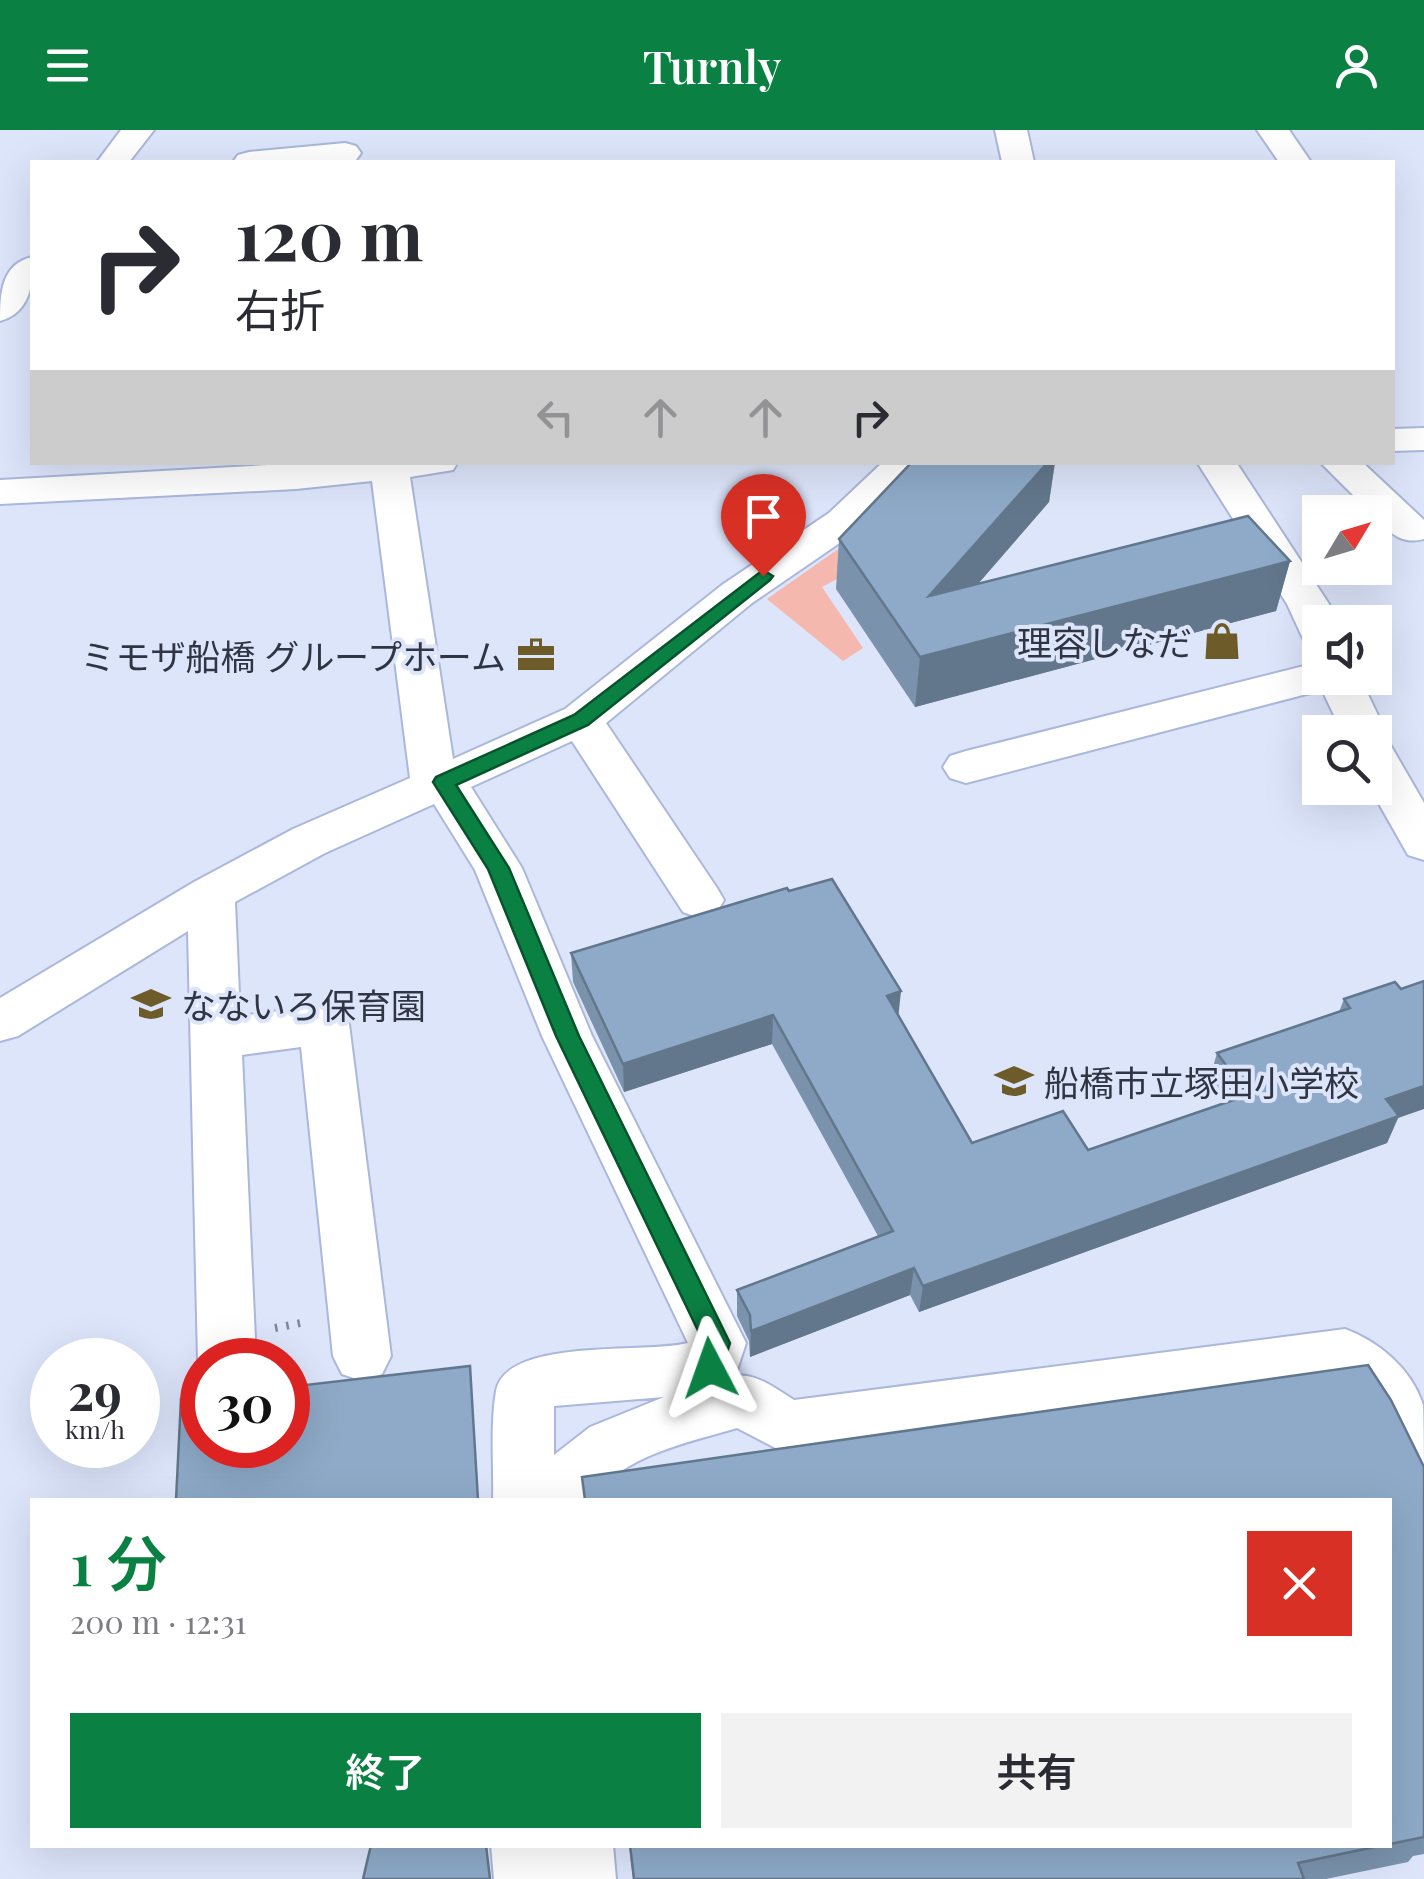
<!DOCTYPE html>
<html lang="ja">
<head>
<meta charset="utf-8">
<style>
  :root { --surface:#fff; --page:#f2f2f3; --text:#2b2b33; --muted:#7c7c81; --accent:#0b8043 }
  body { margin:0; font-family:"Playfair Display","Noto Sans JP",serif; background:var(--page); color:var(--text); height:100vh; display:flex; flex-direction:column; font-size:38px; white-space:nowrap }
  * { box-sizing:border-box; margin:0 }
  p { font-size:32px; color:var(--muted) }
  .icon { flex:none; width:55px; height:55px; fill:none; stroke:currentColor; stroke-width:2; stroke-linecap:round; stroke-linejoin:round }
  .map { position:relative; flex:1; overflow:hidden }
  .side { position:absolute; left:30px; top:1368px; width:1362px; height:350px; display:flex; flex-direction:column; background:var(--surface); border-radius:0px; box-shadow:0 10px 40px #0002 }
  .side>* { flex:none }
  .banner { position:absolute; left:30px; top:30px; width:1365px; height:305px; border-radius:0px; box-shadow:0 10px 40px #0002; background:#fff; color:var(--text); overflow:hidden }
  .needle { width:65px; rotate:52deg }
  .tools { position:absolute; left:1302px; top:365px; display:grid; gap:20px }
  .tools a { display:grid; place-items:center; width:90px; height:90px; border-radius:0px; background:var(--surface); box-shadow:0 10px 40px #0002; font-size:50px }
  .speed { position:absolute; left:30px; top:1208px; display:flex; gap:20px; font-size:50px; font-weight:700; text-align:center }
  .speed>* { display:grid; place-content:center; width:130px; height:130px; border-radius:50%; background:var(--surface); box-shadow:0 10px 40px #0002; line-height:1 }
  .speed small { font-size:25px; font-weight:400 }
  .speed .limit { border:15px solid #d22; background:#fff; color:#111 }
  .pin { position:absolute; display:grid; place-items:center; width:85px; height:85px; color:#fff; margin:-102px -42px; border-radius:50% 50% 50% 0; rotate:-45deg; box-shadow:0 0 10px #0007 }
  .pin .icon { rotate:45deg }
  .me { position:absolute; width:110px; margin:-55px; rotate:356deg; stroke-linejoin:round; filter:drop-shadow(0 0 8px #0008) }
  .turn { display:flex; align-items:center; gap:35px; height:210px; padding:0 40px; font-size:45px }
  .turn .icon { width:130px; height:130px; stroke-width:2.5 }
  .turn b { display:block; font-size:70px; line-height:85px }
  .lanes { display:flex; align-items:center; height:95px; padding:0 40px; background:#0003; justify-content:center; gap:50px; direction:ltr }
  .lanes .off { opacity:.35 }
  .round { display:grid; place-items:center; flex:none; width:105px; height:105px; border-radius:0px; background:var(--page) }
  .head { display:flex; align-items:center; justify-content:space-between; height:170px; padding:0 40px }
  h1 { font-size:60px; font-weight:600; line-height:75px; color:var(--accent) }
  .action { display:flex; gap:20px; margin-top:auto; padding:20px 40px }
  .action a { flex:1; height:115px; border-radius:0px; background:var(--accent); color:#fff; font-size:40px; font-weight:600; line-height:115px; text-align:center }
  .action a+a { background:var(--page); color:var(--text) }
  header { display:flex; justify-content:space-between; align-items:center; height:130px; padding:0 40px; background:var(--accent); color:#fff; font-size:45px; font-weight:600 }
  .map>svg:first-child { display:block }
  .green { fill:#f4b8ae }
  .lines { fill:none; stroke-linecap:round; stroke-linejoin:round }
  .minor-casing { stroke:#abb7db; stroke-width:4 }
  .path { stroke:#818799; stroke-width:8; stroke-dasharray:2.5 9; stroke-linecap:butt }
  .minor { fill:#fff; fill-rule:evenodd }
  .wall { fill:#7a92ac }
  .shaded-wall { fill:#63778c }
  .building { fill:#8eaac8; stroke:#63778c; stroke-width:2.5 }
  .route { fill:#0b8043; stroke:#07532c; stroke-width:2.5 }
  .labels { text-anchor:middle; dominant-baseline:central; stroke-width:8; stroke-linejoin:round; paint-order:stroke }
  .poi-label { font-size:35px; fill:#303543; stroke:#dde5fb; text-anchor:end }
</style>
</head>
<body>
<header><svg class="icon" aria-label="menu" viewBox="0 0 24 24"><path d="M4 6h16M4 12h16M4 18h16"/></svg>Turnly<svg class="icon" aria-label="person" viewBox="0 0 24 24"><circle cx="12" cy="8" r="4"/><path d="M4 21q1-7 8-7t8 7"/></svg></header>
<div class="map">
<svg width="1424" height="1749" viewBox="0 0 1424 1749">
  <rect width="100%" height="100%" fill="#dde5fb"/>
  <!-- green -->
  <polygon class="green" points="858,405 871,431 822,457 863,518 843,531 767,469"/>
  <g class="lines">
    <!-- minor casing -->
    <g class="minor-casing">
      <g id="minor">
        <polygon points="121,0 154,0 129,32 97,32"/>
        <polygon points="995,0 1027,0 1034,32 1002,32"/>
        <polygon points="1257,0 1289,0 1311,32 1279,32"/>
        <polygon points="345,13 356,16 361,23 356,30 233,32 238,25 249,22"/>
        <path d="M32,127C34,153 30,183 0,191C0,164 1,134 32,127Z"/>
        <polygon points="1424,298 1424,320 1392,321 1392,299"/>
        <path d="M323,332H458L453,340L410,347L453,629L565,579L722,455L829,383L883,332H925L857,401L752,473L606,593L717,758L724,770L717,782L700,788L683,782L572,611L471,657L522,738L592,906L746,1213L735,1246C755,1242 776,1259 794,1270L1345,1199C1378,1211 1412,1239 1423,1275C1424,1299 1424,1345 1424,1371L1403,1363C1384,1323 1372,1280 1336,1250L787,1324L737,1298C688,1313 623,1324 592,1370H493C494,1335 490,1295 496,1261C506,1207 646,1224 688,1213L542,906L475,740L434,674L325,723L235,772L240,886L324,875L342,880L349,894L391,1226L382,1244L362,1251L342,1244L333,1226L301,917L242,925L256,1230H202V1239L198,1230L188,801L18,906L0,911V868L194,752L293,699L410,648L372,351L296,359L0,374V350ZM664,1267L590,1297L554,1325V1276Z"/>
        <polygon points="1197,332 1236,332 1329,474 1337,492 1320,492 1320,517 1305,513 1287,474"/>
        <path d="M1320,332H1362L1424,390V409C1401,415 1391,403 1375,388V382H1370Z"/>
        <polygon points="1320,532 1320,548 1360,548 1386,602 1379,613 1391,616 1424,673 1424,730 1408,725 1370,658 1375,658 1375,602 1342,602 1322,560 966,653 950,648 943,637 950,626 966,621"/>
        <polygon points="491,1715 613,1715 616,1749 494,1749"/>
      </g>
    </g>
    <!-- path -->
    <polyline class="path" points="275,1198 306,1192"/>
    <!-- minor -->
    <use href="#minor" class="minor"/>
  </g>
  <!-- wall -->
  <g class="wall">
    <polygon points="912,332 1055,332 1049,372 978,454 1290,431 1276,481 915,577 836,459 839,409"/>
    <polygon points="571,823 899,885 972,1013 1088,1020 1224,973 1209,951 1217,923 1339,882 1344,869 1395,852 1398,988 1387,1013 919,1182 910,1165 750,1227 749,1211 737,1186 737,1160 878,1106 772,914 624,962 573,852"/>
    <polygon points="1424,1337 1424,1724 1413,1726 1408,1732 1326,1749 633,1749 629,1715 1390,1715 1390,1370"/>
  </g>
  <!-- shaded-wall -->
  <g class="shaded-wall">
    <polygon points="1048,332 1055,332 1049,372 924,516 929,466"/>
    <polygon points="1290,431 1276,481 915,577 920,527"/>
    <polygon points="901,861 898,890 887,866"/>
    <polygon points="773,885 772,914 624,962 623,934"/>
    <polygon points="1424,956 1424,979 1398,988 1387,1013 919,1182 923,1156 1386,969"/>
    <polygon points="914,1138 910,1165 750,1227 751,1201"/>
  </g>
  <!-- building -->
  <g class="building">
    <polygon points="912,332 1048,332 929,466 1248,386 1290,431 920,527 839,409"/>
    <polygon points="832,749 901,861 887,866 972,1013 1063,981 1088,1020 1248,965 1217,923 1350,878 1344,869 1395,852 1401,859 1424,851 1424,956 1386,969 1399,986 923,1156 914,1138 751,1201 750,1185 737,1160 893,1101 773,885 623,934 571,823 787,758 789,761"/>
    <polygon points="1368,1235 1391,1270 1424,1337 1424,1707 1390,1714 1390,1370 585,1370 582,1347"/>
    <polygon points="470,1236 478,1370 176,1370 181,1269 202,1266 202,1315 288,1315 288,1257"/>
    <polygon points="371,1715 486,1715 490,1749 363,1749"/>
    <polygon points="630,1715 1384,1715 1298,1733 1304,1749 634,1749"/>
  </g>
  <!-- route -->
  <polygon class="route" points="763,440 773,446 770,450 588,595 456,655 509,738 579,906 730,1213 719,1246 710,1250 700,1246 697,1238 704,1213 556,906 488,739 433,652 436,647 574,585"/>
  <!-- icons -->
  <defs>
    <g id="shop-bare" transform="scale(3)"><path d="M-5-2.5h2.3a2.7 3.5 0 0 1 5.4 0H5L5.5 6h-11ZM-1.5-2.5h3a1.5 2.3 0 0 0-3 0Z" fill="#6d5b29" stroke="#dde5fb" stroke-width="2.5" paint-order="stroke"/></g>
    <g id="office-bare" transform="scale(3)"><path d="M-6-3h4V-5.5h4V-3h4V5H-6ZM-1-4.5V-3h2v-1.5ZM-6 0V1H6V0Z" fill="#6d5b29" stroke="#dde5fb" stroke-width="2.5" paint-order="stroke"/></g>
    <g id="school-bare" transform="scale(3)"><path d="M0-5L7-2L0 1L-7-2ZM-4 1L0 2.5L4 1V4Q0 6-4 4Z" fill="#6d5b29" stroke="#dde5fb" stroke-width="2.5" paint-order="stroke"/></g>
  </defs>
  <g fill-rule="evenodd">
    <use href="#shop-bare" x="1222" y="511"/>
    <use href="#office-bare" x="536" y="525"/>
    <use href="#school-bare" x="151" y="874"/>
    <use href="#school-bare" x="1014" y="951"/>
  </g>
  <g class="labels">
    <!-- poi labels -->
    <g class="poi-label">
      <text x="1192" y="511">理容しなだ</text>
      <text x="506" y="525">ミモザ船橋 グループホーム</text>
      <text x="181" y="874" text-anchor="start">なないろ保育園</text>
      <text x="1044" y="951" text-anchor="start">船橋市立塚田小学校</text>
    </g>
  </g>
</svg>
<div class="tools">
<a><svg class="needle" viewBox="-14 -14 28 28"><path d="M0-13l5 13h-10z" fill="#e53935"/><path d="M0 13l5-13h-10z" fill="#7c7c81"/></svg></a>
<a><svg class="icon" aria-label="sound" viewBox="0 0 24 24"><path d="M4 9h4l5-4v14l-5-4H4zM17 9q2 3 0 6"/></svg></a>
<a><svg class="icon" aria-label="search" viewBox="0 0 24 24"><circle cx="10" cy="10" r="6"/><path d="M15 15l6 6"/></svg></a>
</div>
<div class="speed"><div>29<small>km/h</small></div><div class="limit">30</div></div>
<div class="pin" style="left:763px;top:446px;background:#d93025"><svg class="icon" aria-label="arrive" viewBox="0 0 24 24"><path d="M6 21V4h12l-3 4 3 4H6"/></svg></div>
<svg class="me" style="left:710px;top:1238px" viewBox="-20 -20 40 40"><path d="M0-17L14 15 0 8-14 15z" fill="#0b8043" stroke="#fff" stroke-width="4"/></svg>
<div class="banner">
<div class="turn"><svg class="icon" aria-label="right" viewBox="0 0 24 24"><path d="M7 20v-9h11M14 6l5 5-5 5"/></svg><div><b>120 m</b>右折</div></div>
<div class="lanes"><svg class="icon off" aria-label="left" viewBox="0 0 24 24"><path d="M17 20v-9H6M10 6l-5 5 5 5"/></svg><svg class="icon off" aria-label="ahead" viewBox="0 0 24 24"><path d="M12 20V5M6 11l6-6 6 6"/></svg><svg class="icon off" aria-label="ahead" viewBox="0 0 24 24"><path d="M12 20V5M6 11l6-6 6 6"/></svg><svg class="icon" aria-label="right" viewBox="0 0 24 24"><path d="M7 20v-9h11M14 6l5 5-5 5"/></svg></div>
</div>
<section class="side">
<div class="head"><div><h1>1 分</h1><p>200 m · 12:31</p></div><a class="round" style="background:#d93025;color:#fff"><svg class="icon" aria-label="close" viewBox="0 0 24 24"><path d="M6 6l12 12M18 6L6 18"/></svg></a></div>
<div class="action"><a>終了</a><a>共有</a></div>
</section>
</div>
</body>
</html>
